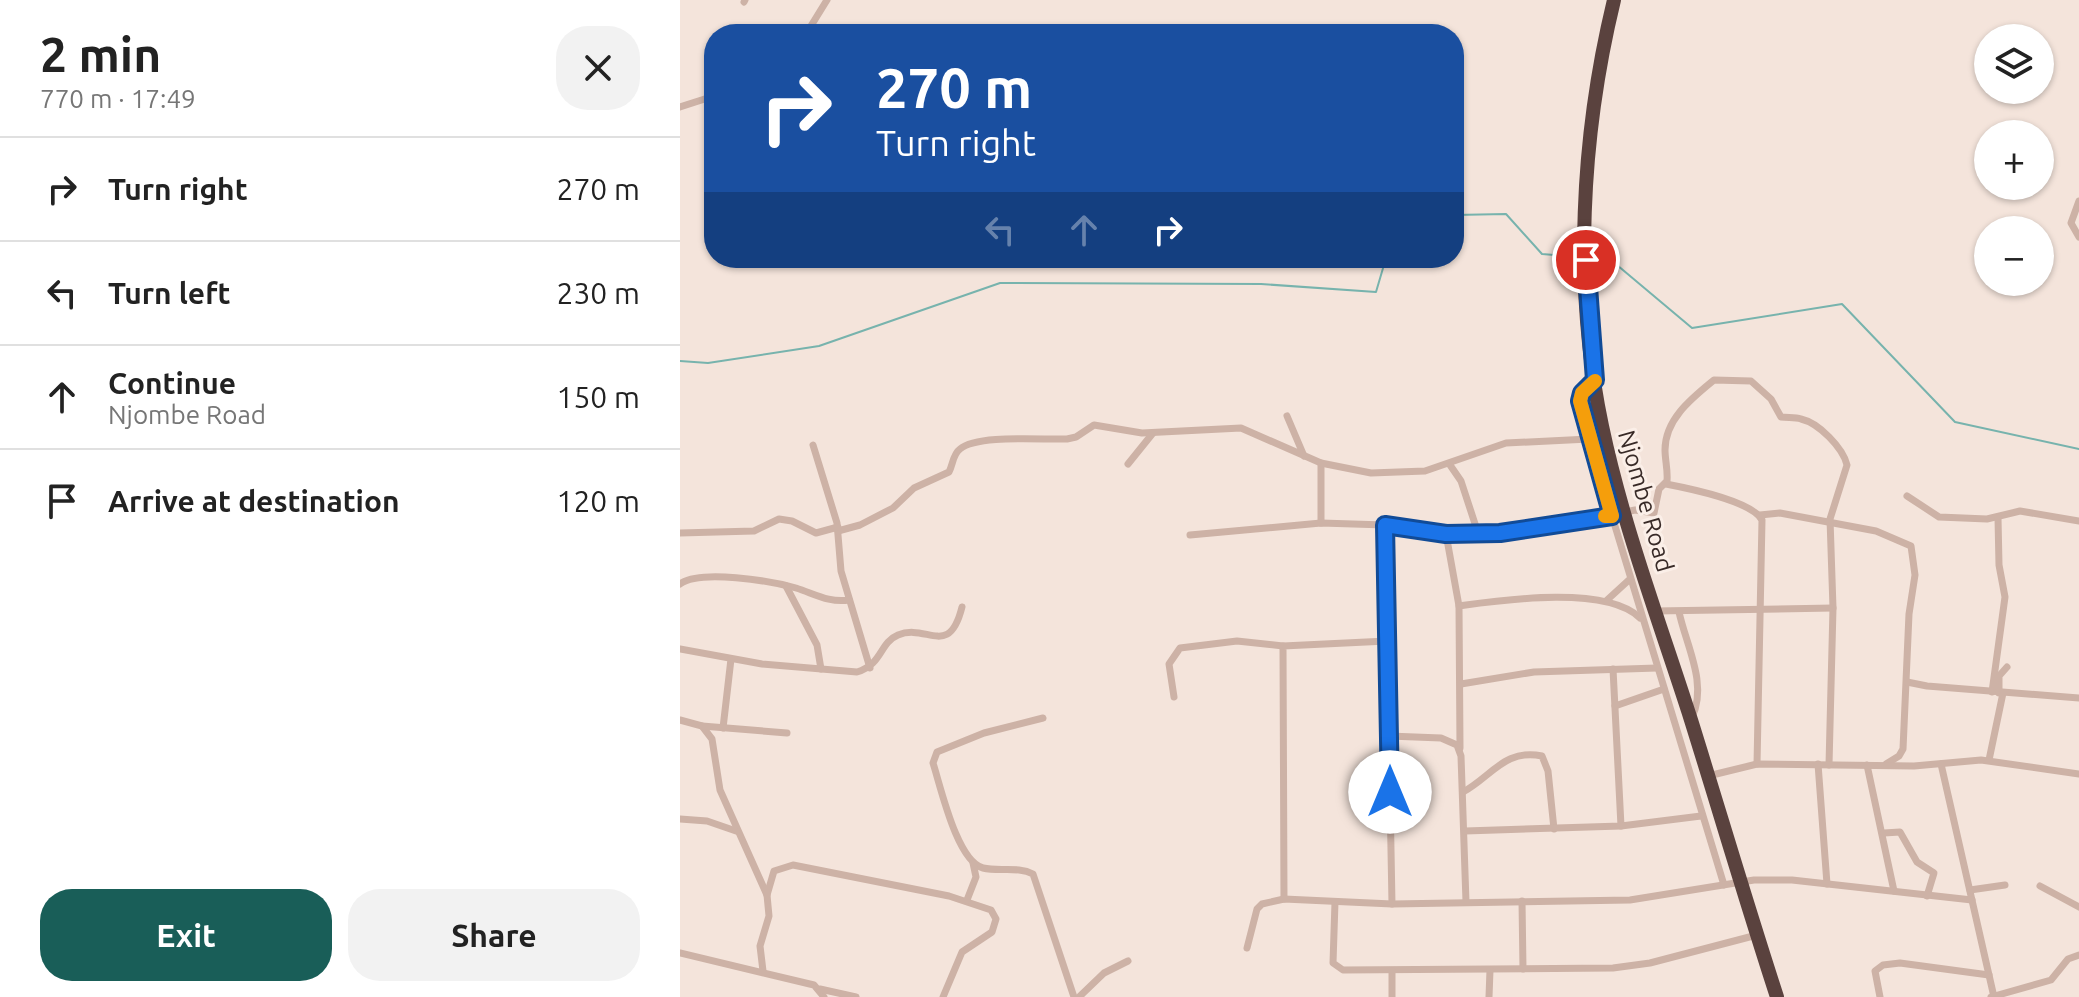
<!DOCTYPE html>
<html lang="en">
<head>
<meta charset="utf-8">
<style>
  :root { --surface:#fff; --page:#f2f2f2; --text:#222; --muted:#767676; --line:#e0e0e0; --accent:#195e58 }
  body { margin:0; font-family:Ubuntu,sans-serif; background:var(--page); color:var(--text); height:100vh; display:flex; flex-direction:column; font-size:30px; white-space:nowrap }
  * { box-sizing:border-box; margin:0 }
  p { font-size:26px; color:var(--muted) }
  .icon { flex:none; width:44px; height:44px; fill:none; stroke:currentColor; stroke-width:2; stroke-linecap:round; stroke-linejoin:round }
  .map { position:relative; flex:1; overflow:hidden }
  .sheet { display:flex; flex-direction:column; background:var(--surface); width:680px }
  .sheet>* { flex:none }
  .top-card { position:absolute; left:24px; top:24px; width:760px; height:244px; border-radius:32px; box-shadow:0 2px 6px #0004; background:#1a4fa0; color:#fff; overflow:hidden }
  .tools { position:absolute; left:1294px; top:24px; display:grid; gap:16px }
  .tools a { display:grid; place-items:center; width:80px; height:80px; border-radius:50%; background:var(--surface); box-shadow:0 2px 6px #0004; font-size:40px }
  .pin { position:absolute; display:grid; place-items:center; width:68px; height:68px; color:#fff; margin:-34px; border:4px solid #fff; border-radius:50%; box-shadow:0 2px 8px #0007 }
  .me { position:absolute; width:88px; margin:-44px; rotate:0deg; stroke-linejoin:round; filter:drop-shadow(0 0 6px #0008) }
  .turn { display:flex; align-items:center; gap:28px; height:168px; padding:0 40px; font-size:36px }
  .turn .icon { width:104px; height:104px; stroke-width:2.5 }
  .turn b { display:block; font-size:56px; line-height:68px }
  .lanes { display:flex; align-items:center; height:76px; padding:0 40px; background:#0003; justify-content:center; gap:40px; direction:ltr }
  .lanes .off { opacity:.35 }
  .round { display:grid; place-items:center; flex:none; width:84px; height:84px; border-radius:32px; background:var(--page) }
  .summary { display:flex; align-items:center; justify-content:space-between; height:136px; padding:0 40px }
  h1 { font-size:48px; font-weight:600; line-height:60px }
  .button { display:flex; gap:16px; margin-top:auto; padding:16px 40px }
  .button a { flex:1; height:92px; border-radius:32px; background:var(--accent); color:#fff; font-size:32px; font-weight:600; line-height:92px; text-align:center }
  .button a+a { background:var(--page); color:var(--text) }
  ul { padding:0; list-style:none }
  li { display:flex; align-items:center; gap:24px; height:104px; padding:0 40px; border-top:2px solid var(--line) }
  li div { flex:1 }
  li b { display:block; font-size:30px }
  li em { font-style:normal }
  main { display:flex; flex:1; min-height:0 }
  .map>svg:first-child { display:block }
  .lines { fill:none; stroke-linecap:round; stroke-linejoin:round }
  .stream { stroke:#77b3ad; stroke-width:2 }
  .street { stroke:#cdb2a6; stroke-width:7 }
  .highway { stroke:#5a423e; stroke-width:14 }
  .route-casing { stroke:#114b97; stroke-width:20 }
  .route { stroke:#1a73e8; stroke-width:14 }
  .slow { stroke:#f59e0b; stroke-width:14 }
  .labels { text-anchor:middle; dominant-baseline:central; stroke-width:6; stroke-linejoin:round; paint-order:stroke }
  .street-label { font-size:24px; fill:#382a27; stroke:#fbefe8 }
</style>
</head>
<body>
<main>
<section class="sheet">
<div class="summary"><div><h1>2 min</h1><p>770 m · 17:49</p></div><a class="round"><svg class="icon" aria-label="close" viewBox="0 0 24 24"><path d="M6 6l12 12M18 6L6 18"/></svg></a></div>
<ul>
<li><svg class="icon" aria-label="right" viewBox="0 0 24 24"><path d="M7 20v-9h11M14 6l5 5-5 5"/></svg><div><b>Turn right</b></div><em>270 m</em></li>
<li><svg class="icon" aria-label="left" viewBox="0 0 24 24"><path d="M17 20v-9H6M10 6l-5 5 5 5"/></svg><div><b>Turn left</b></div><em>230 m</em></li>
<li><svg class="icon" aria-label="ahead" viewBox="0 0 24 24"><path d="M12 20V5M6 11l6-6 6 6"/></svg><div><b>Continue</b><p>Njombe Road</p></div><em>150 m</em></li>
<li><svg class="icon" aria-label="arrive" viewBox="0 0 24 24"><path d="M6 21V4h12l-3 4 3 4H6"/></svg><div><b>Arrive at destination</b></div><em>120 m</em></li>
</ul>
<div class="button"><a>Exit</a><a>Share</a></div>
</section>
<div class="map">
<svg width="1399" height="997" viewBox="0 0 1399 997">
  <rect width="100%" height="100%" fill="#f4e4db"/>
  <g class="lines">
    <!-- stream -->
    <g class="stream">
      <polyline points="774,215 826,214 862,254 899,257"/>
      <polyline points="909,258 931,260 1012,328 1162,304 1275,422 1399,449"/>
      <polyline points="0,361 28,363 139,346 320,283 581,284 696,292 706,258"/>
    </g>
    <!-- street -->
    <g class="street">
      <polyline points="64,2 65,0"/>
      <polyline points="126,34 147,0"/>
      <polyline points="0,107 34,96"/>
      <polyline points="1399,201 1391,223 1399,237"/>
      <polyline points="913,382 902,393 901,414 1044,885"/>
      <polyline points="607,416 624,456"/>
      <polyline points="133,445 157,523 161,571 190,668"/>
      <polyline points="641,463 641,523"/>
      <polyline points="448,464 473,433"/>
      <polyline points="770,465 781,481 798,533"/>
      <path d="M986,484C1007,488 1072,501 1082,520L1077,764"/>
      <polyline points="1227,496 1259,517 1307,519 1340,511 1399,521"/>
      <polyline points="1080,515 1100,513 1196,531 1231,546 1235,575 1229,614 1223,749 1219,756 1206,764"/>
      <polyline points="705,525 712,904"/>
      <path d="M158,531L180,525L213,508L234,488L269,472C273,464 273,454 280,449C297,434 363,440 387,439L396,437L414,425L462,433L561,428L641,463L691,473L745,471L826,443L909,439"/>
      <polyline points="0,533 74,531 99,519 112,521 136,533 158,527"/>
      <polyline points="766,534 779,606 780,748"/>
      <path d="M510,535L641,523L705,525L766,534L820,533L864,529L955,510L974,513L979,489L987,481C988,470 985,460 985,450C985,419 1012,398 1034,380L1071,381L1091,399L1101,417C1108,418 1115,417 1121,419C1139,423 1163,448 1167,465L1150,519L1153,608L1149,765"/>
      <path d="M0,584C20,569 91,581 116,588C135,594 149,603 169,600"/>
      <polyline points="106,586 137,645 141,669"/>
      <polyline points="926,601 950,579"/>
      <path d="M779,606C823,600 926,585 960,618"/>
      <polyline points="975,611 1153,608"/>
      <path d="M999,612C1006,645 1028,684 1012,717"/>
      <path d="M0,649L82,664L177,672C203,664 199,643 218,635C247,623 269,659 282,607"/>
      <polyline points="933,669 941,826"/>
      <polyline points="1227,682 1247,686 1399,698"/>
      <polyline points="781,684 854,672 977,668"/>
      <polyline points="1312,692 1325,597 1319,565 1318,518"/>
      <polyline points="1319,693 1319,676 1327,667"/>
      <polyline points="494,697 489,664 500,648 557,641 603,646"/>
      <polyline points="935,706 984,689"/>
      <path d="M363,718L304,733L257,752L253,763C261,788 277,861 303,868C319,872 338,866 353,874L394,997"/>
      <polyline points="0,720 22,726 32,739 40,790 87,895 89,916 80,946 83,971"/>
      <polyline points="22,726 107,733"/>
      <polyline points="43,728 51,659"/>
      <polyline points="709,736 761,738 777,745 781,756 786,902"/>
      <polyline points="1309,760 1323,693"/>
      <polyline points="1138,764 1147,884"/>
      <polyline points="1261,764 1314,997"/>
      <polyline points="1187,765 1214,891"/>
      <polyline points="1028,776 1077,764 1234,766 1301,760 1399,774"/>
      <path d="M783,792C811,777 825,748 862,756L868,771L874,829"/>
      <polyline points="0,819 27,821 56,831"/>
      <polyline points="785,831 941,826 1021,816"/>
      <polyline points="1204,833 1220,832 1237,862 1254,873 1247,896"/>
      <polyline points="1360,886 1399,907"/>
      <polyline points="1290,890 1325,885"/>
      <polyline points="87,895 94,871 113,865 269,896 311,910 316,919 312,932 282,952 263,997"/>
      <polyline points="604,899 603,646 707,641"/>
      <polyline points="287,900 296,877 293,863"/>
      <polyline points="842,901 843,969"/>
      <polyline points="655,902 653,963 663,970 933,968 970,963 1077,935"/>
      <polyline points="567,948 577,909 582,904 604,899 712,904 950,900 1074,880 1112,880 1292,900"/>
      <polyline points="0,953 134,985 144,997"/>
      <polyline points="140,989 176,997"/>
      <polyline points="399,997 424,973 448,961"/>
      <polyline points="712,997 712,971"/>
      <polyline points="809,997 810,970"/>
      <polyline points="1200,997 1195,971 1203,965 1220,963 1309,975"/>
      <polyline points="1311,997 1371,980 1388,959 1399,955"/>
    </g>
    <!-- highway -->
    <path class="highway" d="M934,0C901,136 893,288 922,426C943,526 980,623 1011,720C1040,813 1067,905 1097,997"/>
  </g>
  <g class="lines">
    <!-- route casing -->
    <g class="route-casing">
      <polyline id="route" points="710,792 705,525 766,534 820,533 932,516 900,401 902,393 915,380 906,260"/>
    </g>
    <!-- route -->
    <use href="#route" class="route"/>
    <!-- slow -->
    <polyline class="slow" points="915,381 902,393 900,401 932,516 925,516"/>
  </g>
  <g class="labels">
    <!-- street labels -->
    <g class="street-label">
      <text transform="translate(966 501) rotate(74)">Njombe Road</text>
    </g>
  </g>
</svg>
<div class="tools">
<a><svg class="icon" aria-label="layers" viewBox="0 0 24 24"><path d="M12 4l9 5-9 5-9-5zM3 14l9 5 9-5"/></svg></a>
<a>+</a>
<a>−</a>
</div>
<div class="pin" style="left:906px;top:260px;background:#d93025"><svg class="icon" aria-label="arrive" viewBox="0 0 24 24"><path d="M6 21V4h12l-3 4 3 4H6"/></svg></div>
<svg class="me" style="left:710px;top:792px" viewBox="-20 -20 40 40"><circle r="19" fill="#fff"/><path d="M0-13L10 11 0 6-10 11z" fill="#1a73e8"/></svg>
<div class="top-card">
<div class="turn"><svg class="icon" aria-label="right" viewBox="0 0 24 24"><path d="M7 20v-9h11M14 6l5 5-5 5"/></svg><div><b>270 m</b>Turn right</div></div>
<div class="lanes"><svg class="icon off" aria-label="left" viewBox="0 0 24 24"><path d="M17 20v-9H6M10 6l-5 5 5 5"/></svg><svg class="icon off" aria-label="ahead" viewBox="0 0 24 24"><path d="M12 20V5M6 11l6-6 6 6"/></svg><svg class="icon" aria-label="right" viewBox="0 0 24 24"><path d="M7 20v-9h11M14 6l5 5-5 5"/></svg></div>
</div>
</div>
</main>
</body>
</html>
